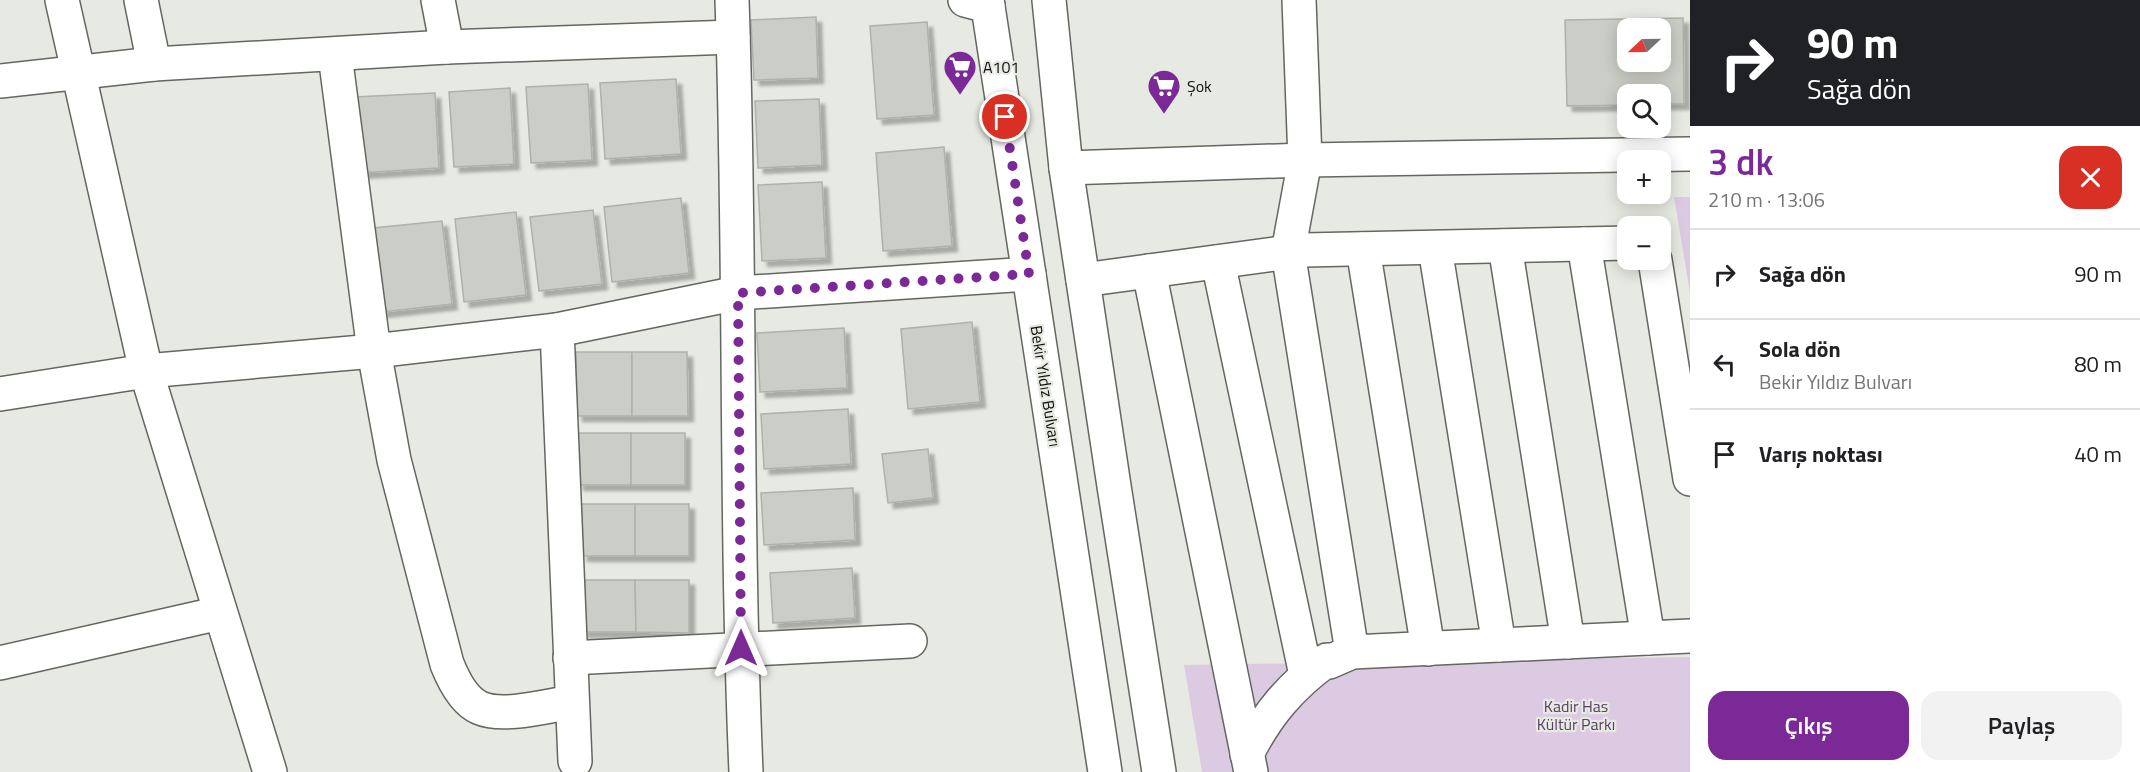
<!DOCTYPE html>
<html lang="tr">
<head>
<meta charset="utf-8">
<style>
  :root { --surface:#fff; --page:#f2f2f2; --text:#202124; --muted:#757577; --line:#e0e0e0; --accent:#7c2998 }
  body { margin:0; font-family:"Titillium Web",sans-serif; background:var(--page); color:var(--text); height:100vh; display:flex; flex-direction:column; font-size:22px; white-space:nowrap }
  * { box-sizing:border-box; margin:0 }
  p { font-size:20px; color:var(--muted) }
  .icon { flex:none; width:33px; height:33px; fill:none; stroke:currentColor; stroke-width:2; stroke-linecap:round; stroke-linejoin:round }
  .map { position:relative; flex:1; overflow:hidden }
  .panel { display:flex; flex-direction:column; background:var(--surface); width:450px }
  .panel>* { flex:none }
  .banner { background:#202124; color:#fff; overflow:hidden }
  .needle { width:39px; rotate:248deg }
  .tools { position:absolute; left:1617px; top:18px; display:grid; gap:12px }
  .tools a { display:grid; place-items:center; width:54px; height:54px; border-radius:12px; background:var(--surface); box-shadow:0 3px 15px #0003; font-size:30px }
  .pin { position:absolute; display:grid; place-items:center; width:51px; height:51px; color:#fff; margin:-26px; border:3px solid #fff; border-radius:50%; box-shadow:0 2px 6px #0007 }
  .me { position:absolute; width:66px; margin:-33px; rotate:0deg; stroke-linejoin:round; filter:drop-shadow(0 0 4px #0008) }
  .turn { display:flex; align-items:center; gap:21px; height:126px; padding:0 18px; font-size:27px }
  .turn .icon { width:78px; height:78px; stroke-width:2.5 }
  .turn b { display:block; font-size:42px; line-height:51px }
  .round { display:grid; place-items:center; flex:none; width:63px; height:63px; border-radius:18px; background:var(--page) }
  .summary { display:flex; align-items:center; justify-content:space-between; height:102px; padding:0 18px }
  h1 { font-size:36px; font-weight:600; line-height:45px; color:var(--accent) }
  .action { display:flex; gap:12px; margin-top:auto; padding:12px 18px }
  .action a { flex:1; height:69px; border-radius:18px; background:var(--accent); color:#fff; font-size:24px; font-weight:600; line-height:69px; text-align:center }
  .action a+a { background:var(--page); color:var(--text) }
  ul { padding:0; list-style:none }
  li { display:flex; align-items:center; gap:18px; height:90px; padding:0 18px; border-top:2px solid var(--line) }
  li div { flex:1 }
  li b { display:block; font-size:22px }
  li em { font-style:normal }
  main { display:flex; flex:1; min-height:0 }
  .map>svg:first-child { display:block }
  .green { fill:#dccae3 }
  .building { fill:#cacec6; stroke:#aeb2aa; stroke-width:1.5; fill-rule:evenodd; filter:url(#shadow) }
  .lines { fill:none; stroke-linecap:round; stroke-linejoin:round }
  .minor-casing { stroke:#636760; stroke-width:36 }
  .major-casing { stroke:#636760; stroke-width:36 }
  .minor { stroke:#fff; stroke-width:33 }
  .major { stroke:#fff; stroke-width:33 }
  .route { stroke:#7c2998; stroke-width:10; stroke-dasharray:0 18 }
  .labels { text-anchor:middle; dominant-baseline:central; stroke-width:4.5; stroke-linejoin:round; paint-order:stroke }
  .poi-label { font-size:16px; fill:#0e100d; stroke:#e6eae2; text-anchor:start }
  .street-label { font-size:16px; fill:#0e100d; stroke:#e6eae2 }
  .park-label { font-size:16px; fill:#5b4066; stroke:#e6eae2 }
</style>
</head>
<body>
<main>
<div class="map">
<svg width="1690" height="772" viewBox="0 0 1690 772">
  <defs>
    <filter id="shadow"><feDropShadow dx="5.5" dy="5.5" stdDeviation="1.5" flood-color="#0004"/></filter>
  </defs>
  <rect width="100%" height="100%" fill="#e6eae2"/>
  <!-- green -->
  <g class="green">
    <polygon points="1674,197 1690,197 1690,293"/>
    <polygon points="1690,657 1690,772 1202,772 1184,665"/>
  </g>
  <!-- building -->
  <g class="building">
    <polygon points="816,17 818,78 754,80 751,20"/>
    <path d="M1683,18L1684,104H1660V94H1628V105L1567,106L1565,20ZM1628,28H1660V62H1628Z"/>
    <polygon points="927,22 934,115 877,119 870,26"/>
    <polygon points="676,79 681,154 605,159 600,83"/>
    <polygon points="588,84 592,160 531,163 526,87"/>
    <polygon points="510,88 514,164 454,167 449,92"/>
    <polygon points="435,93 439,168 359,173 354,97"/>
    <polygon points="819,99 822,165 758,168 755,101"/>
    <polygon points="944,147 952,246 883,251 876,153"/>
    <polygon points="822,182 826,258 762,261 758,185"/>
    <polygon points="681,198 689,273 612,282 604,207"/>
    <polygon points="593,210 602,284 539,291 530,217"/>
    <polygon points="516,212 526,295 464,302 455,219"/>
    <polygon points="442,221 452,304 382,312 373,228"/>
    <polygon points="972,322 980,402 908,409 901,329"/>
    <polygon points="844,328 847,388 760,392 757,333"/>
    <polygon points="576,352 632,352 632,416 577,416"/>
    <polygon points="632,352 687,352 688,416 632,416"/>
    <polygon points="848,409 851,464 764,469 761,414"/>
    <rect x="578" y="433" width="53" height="52"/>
    <rect x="631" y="433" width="54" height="52"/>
    <polygon points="928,449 933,498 888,503 882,454"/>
    <polygon points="853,488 855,540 764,545 761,493"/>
    <polygon points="581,504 635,504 635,556 582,556"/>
    <rect x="635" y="504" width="54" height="52"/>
    <polygon points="852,568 855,618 773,623 770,573"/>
    <polygon points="582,580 635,580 636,632 582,632"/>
    <polygon points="635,580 689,580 689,633 636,632"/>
  </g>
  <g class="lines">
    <!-- minor casing -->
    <g class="minor-casing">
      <g id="minor">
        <polyline points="62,0 146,371 270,772"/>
        <polyline points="141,0 154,64"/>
        <polyline points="438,0 447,47"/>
        <path d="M732,0C741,257 735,515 746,772"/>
        <polyline points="965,0 988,6"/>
        <polyline points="1299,0 1305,160 1288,252 1352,652"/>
        <path d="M335,55L374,351L394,460L447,664C453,679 464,701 480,708C503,718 547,706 572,702"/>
        <polyline points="0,81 154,64 447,47 733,37"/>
        <polyline points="1066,168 1305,160 1690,154"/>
        <polyline points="1584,244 1648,638"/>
        <polyline points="1505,246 1568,642"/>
        <polyline points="1435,248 1499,645"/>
        <polyline points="1363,249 1428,649"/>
        <polyline points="1655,260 1690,479"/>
        <polyline points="1218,262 1306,675"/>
        <polyline points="1149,271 1251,772"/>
        <polyline points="1083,280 1304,250 1628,243"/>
        <polyline points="557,330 575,761"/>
        <polyline points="0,394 146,371 374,351 557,330 738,293 1029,274"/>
        <polyline points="570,658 910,641"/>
        <polyline points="0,663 220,613"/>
        <path d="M1247,754C1267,714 1291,686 1327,660L1329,662L1352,652L1690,636"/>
      </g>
    </g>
    <!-- major casing -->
    <g class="major-casing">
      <g id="major">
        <polyline points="987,0 1105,772"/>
        <polyline points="1049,0 1066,168 1114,486 1159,772"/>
      </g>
    </g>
    <!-- minor -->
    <use href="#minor" class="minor"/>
    <!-- major -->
    <use href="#major" class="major"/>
  </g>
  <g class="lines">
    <!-- route -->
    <polyline class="route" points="741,648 738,293 1029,274 1005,117"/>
  </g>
  <!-- icons -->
  <defs>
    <g id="supermarket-pin" transform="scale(1.725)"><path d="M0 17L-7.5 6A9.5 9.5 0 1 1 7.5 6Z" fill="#7c2998" stroke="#e6eae2"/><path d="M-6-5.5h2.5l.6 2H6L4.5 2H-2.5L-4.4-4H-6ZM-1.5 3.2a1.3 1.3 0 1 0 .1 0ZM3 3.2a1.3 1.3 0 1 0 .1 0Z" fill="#fff"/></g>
  </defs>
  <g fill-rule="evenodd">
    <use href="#supermarket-pin" x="960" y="67"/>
    <use href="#supermarket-pin" x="1164" y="86"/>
  </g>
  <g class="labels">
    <!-- poi labels -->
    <g class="poi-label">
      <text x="983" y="67">A101</text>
      <text x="1187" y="86">Şok</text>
    </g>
    <!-- street labels -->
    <g class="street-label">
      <text transform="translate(1046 386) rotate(81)">Bekir Yıldız Bulvarı</text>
    </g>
    <!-- park labels -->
    <g class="park-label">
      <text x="1576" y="706">Kadir Has<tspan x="1576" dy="18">Kültür Parkı</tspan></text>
    </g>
  </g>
</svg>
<div class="tools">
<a><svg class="needle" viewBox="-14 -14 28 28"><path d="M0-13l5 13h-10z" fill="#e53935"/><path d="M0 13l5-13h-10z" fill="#757577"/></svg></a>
<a><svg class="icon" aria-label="search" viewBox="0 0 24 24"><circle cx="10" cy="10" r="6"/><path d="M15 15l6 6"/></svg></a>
<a>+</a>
<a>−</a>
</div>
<div class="pin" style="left:1005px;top:117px;background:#d93025"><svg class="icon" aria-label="arrive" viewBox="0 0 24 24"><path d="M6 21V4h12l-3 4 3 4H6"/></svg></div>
<svg class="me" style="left:741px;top:648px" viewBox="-20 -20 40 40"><path d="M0-17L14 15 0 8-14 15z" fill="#7c2998" stroke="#fff" stroke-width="4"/></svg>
</div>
<section class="panel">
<div class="banner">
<div class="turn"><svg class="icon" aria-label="right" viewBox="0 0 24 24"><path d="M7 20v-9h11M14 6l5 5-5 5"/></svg><div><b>90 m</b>Sağa dön</div></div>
</div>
<div class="summary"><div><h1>3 dk</h1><p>210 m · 13:06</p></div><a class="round" style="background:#d93025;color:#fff"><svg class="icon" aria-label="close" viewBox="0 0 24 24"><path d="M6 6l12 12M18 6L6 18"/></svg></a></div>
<ul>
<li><svg class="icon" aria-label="right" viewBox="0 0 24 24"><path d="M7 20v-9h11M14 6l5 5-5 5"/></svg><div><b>Sağa dön</b></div><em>90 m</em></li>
<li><svg class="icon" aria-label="left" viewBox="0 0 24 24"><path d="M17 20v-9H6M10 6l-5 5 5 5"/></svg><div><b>Sola dön</b><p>Bekir Yıldız Bulvarı</p></div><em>80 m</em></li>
<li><svg class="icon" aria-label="arrive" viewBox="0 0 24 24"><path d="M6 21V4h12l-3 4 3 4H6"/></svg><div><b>Varış noktası</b></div><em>40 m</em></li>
</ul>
<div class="action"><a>Çıkış</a><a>Paylaş</a></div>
</section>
</main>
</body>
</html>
